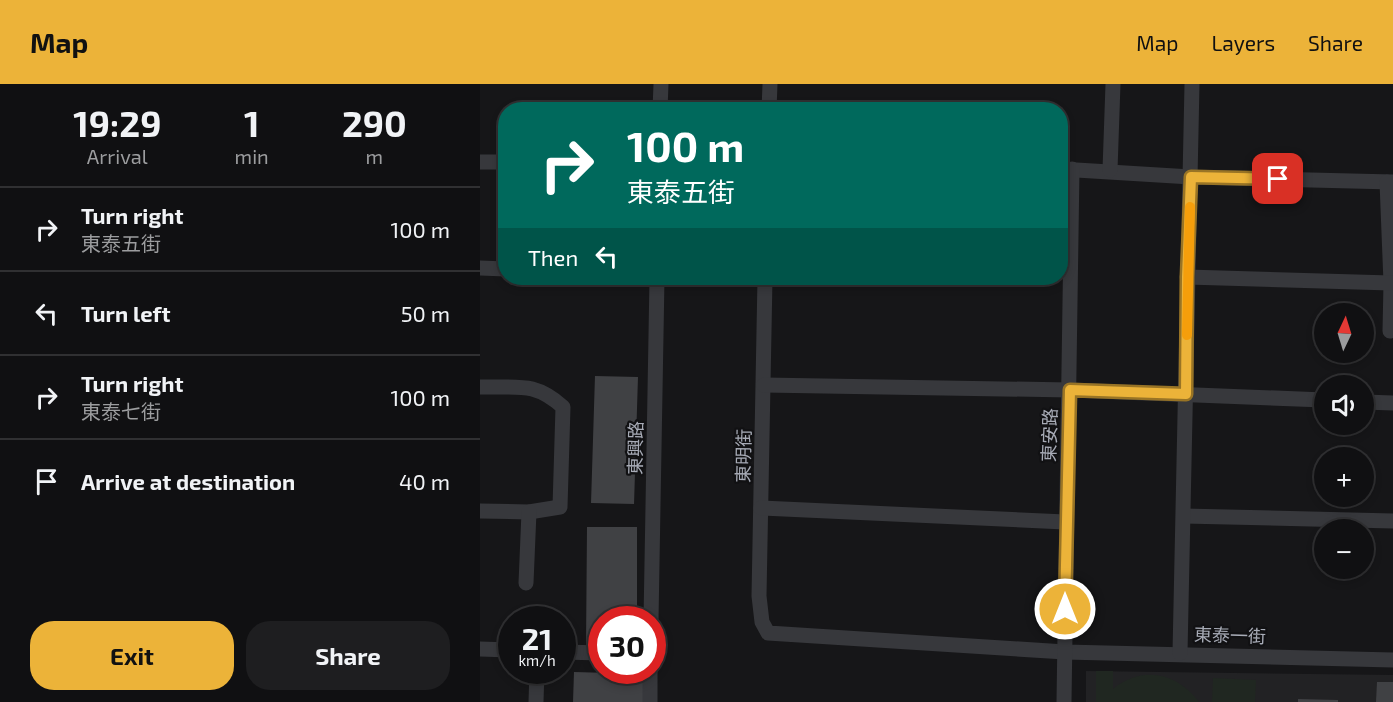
<!DOCTYPE html>
<html lang="en">
<head>
<meta charset="utf-8">
<style>
  :root { --surface:#101012; --page:#1e1e20; --text:#f1f3f6; --muted:#9c9d9f; --line:#303032; --accent:#ecb339 }
  body { margin:0; font-family:"Exo 2","Noto Sans TC",sans-serif; background:var(--page); color:var(--text); height:100vh; display:flex; flex-direction:column; font-size:22px; white-space:nowrap }
  * { box-sizing:border-box; margin:0 }
  p { font-size:20px; color:var(--muted) }
  .icon { flex:none; width:33px; height:33px; fill:none; stroke:currentColor; stroke-width:2; stroke-linecap:round; stroke-linejoin:round }
  .map { position:relative; flex:1; overflow:hidden }
  .panel { display:flex; flex-direction:column; background:var(--surface); width:480px }
  .panel>* { flex:none }
  .banner { position:absolute; left:18px; top:18px; width:570px; height:183px; border-radius:24px; box-shadow:0 3px 9px #0003,0 0 0 2px var(--line); background:#00695c; color:#fff; overflow:hidden }
  .needle { width:39px; rotate:4deg }
  .buttons { position:absolute; left:834px; top:219px; display:grid; gap:12px }
  .buttons a { display:grid; place-items:center; width:60px; height:60px; border-radius:50%; background:var(--surface); box-shadow:0 3px 9px #0003,0 0 0 2px var(--line); font-size:30px }
  .speed { position:absolute; left:18px; top:522px; display:flex; gap:12px; font-size:30px; font-weight:700; text-align:center }
  .speed>* { display:grid; place-content:center; width:78px; height:78px; border-radius:50%; background:var(--surface); box-shadow:0 3px 9px #0003,0 0 0 2px var(--line); line-height:1 }
  .speed small { font-size:15px; font-weight:400 }
  .speed .limit { border:9px solid #d22; background:#fff; color:#111 }
  .pin { position:absolute; display:grid; place-items:center; width:51px; height:51px; color:#fff; margin:-26px; border-radius:12px; box-shadow:0 3px 9px #0006 }
  .me { position:absolute; width:66px; margin:-33px; rotate:0deg; stroke-linejoin:round; filter:drop-shadow(0 0 4px #0008) }
  .turn { display:flex; align-items:center; gap:21px; height:126px; padding:0 30px; font-size:27px }
  .turn .icon { width:78px; height:78px; stroke-width:2.5 }
  .turn b { display:block; font-size:42px; line-height:51px }
  .then { display:flex; align-items:center; height:57px; padding:0 30px; background:#0003; gap:12px; font-size:22px }
  .eta { display:flex; justify-content:space-evenly; align-items:center; height:102px; text-align:center }
  .eta b { font-size:36px; font-weight:700; line-height:42px }
  .primary-button { display:flex; gap:12px; margin-top:auto; padding:12px 30px }
  .primary-button a { flex:1; height:69px; border-radius:24px; background:var(--accent); color:#111; font-size:24px; font-weight:700; line-height:69px; text-align:center }
  .primary-button a+a { background:var(--page); color:var(--text) }
  ul { padding:0; list-style:none }
  li { display:flex; align-items:center; gap:18px; height:84px; padding:0 30px; border-top:2px solid var(--line) }
  li div { flex:1 }
  li b { display:block; font-size:22px }
  li em { font-style:normal }
  header { display:flex; align-items:center; gap:36px; box-sizing:border-box; height:84px; padding:0 30px; background:var(--accent); color:#111 }
  header strong { font-size:28px }
  nav { display:flex; gap:33px; margin-inline-start:auto; font-size:21px }
  main { display:flex; flex:1; min-height:0 }
  .map>svg:first-child { display:block }
  .built { fill:#222224 }
  .green { fill:#202721 }
  .building { fill:#404144 }
  .lines { fill:none; stroke-linecap:round; stroke-linejoin:round }
  .minor { stroke:#37383c; stroke-width:15 }
  .route-casing { stroke:#997425; stroke-width:15 }
  .route { stroke:#ecb339; stroke-width:10 }
  .slow { stroke:#f59e0b; stroke-width:10 }
  .labels { text-anchor:middle; dominant-baseline:central; stroke-width:4.5; stroke-linejoin:round; paint-order:stroke }
  .street-label { font-size:18px; fill:#a8acb7; stroke:#111113 }
</style>
</head>
<body>
<header>
<strong>Map</strong>
<nav><a>Map</a><a>Layers</a><a>Share</a></nav>
</header>
<main>
<section class="panel">
<div class="eta">
<div><b>19:29</b><p>Arrival</p></div>
<div><b>1</b><p>min</p></div>
<div><b>290</b><p>m</p></div>
</div>
<ul>
<li><svg class="icon" aria-label="right" viewBox="0 0 24 24"><path d="M7 20v-9h11M14 6l5 5-5 5"/></svg><div><b>Turn right</b><p>東泰五街</p></div><em>100 m</em></li>
<li><svg class="icon" aria-label="left" viewBox="0 0 24 24"><path d="M17 20v-9H6M10 6l-5 5 5 5"/></svg><div><b>Turn left</b></div><em>50 m</em></li>
<li><svg class="icon" aria-label="right" viewBox="0 0 24 24"><path d="M7 20v-9h11M14 6l5 5-5 5"/></svg><div><b>Turn right</b><p>東泰七街</p></div><em>100 m</em></li>
<li><svg class="icon" aria-label="arrive" viewBox="0 0 24 24"><path d="M6 21V4h12l-3 4 3 4H6"/></svg><div><b>Arrive at destination</b></div><em>40 m</em></li>
</ul>
<div class="primary-button"><a>Exit</a><a>Share</a></div>
</section>
<div class="map">
<svg width="913" height="618" viewBox="0 0 913 618">
  <rect width="100%" height="100%" fill="#161618"/>
  <!-- built -->
  <polygon class="built" points="606,587 913,591 913,618 606,618"/>
  <!-- green -->
  <g class="green">
    <path d="M616,587H633V605C663,581 697,589 719,618H616Z"/>
    <polygon points="733,594 776,596 775,618 732,618"/>
  </g>
  <!-- building -->
  <g class="building">
    <polygon points="115,292 158,293 154,420 111,419"/>
    <polygon points="107,443 157,443 157,536 122,536 122,563 106,563"/>
    <polygon points="94,588 166,590 165,618 93,618"/>
    <polygon points="897,598 913,598 913,618 896,618"/>
    <polygon points="818,615 858,616 858,618 818,618"/>
  </g>
  <g class="lines">
    <!-- minor -->
    <g class="minor">
      <polyline points="180,26 181,0"/>
      <polyline points="289,26 290,0"/>
      <polyline points="0,78 26,78"/>
      <polyline points="580,85 711,93 913,98"/>
      <polyline points="630,86 633,0"/>
      <polyline points="907,98 911,199 910,247"/>
      <polyline points="0,184 26,185"/>
      <polyline points="707,193 911,199"/>
      <polyline points="285,194 279,512 282,538 288,549 585,568 913,576"/>
      <polyline points="284,301 590,306 844,316"/>
      <path d="M0,303C38,304 54,297 83,323L80,423L49,428L0,427"/>
      <polyline points="884,318 913,319"/>
      <polyline points="281,424 585,438"/>
      <polyline points="704,432 913,437"/>
      <polyline points="46,499 49,428"/>
      <polyline points="171,536 177,194"/>
      <polyline points="0,565 32,566"/>
      <polyline points="82,568 122,569"/>
      <polyline points="700,569 712,0"/>
      <polyline points="56,618 57,586"/>
      <polyline points="170,618 170,586"/>
      <polyline points="584,618 592,85"/>
    </g>
  </g>
  <g class="lines">
    <!-- route casing -->
    <g class="route-casing">
      <polyline id="route" points="585,525 590,306 706,310 707,193 711,93 798,95"/>
    </g>
    <!-- route -->
    <use href="#route" class="route"/>
    <!-- slow -->
    <polyline class="slow" points="707,251 710,123"/>
  </g>
  <g class="labels">
    <!-- street labels -->
    <g class="street-label">
      <text transform="translate(569 351) rotate(-88)">東安路</text>
      <text transform="translate(155 364) rotate(-89)">東興路</text>
      <text transform="translate(263 372) rotate(-89)">東明街</text>
      <text transform="translate(750 551) rotate(2)">東泰一街</text>
    </g>
  </g>
</svg>
<div class="buttons">
<a><svg class="needle" viewBox="-14 -14 28 28"><path d="M0-13l5 13h-10z" fill="#e53935"/><path d="M0 13l5-13h-10z" fill="#9c9d9f"/></svg></a>
<a><svg class="icon" aria-label="sound" viewBox="0 0 24 24"><path d="M4 9h4l5-4v14l-5-4H4zM17 9q2 3 0 6"/></svg></a>
<a>+</a>
<a>−</a>
</div>
<div class="speed"><div>21<small>km/h</small></div><div class="limit">30</div></div>
<div class="pin" style="left:798px;top:95px;background:#d93025"><svg class="icon" aria-label="arrive" viewBox="0 0 24 24"><path d="M6 21V4h12l-3 4 3 4H6"/></svg></div>
<svg class="me" style="left:585px;top:525px" viewBox="-20 -20 40 40"><circle r="17" fill="#ecb339" stroke="#fff" stroke-width="3"/><path d="M0-11L8 9 0 5-8 9z" fill="#fff"/></svg>
<div class="banner">
<div class="turn"><svg class="icon" aria-label="right" viewBox="0 0 24 24"><path d="M7 20v-9h11M14 6l5 5-5 5"/></svg><div><b>100 m</b>東泰五街</div></div>
<div class="then">Then<svg class="icon" aria-label="left" viewBox="0 0 24 24"><path d="M17 20v-9H6M10 6l-5 5 5 5"/></svg></div>
</div>
</div>
</main>
</body>
</html>
